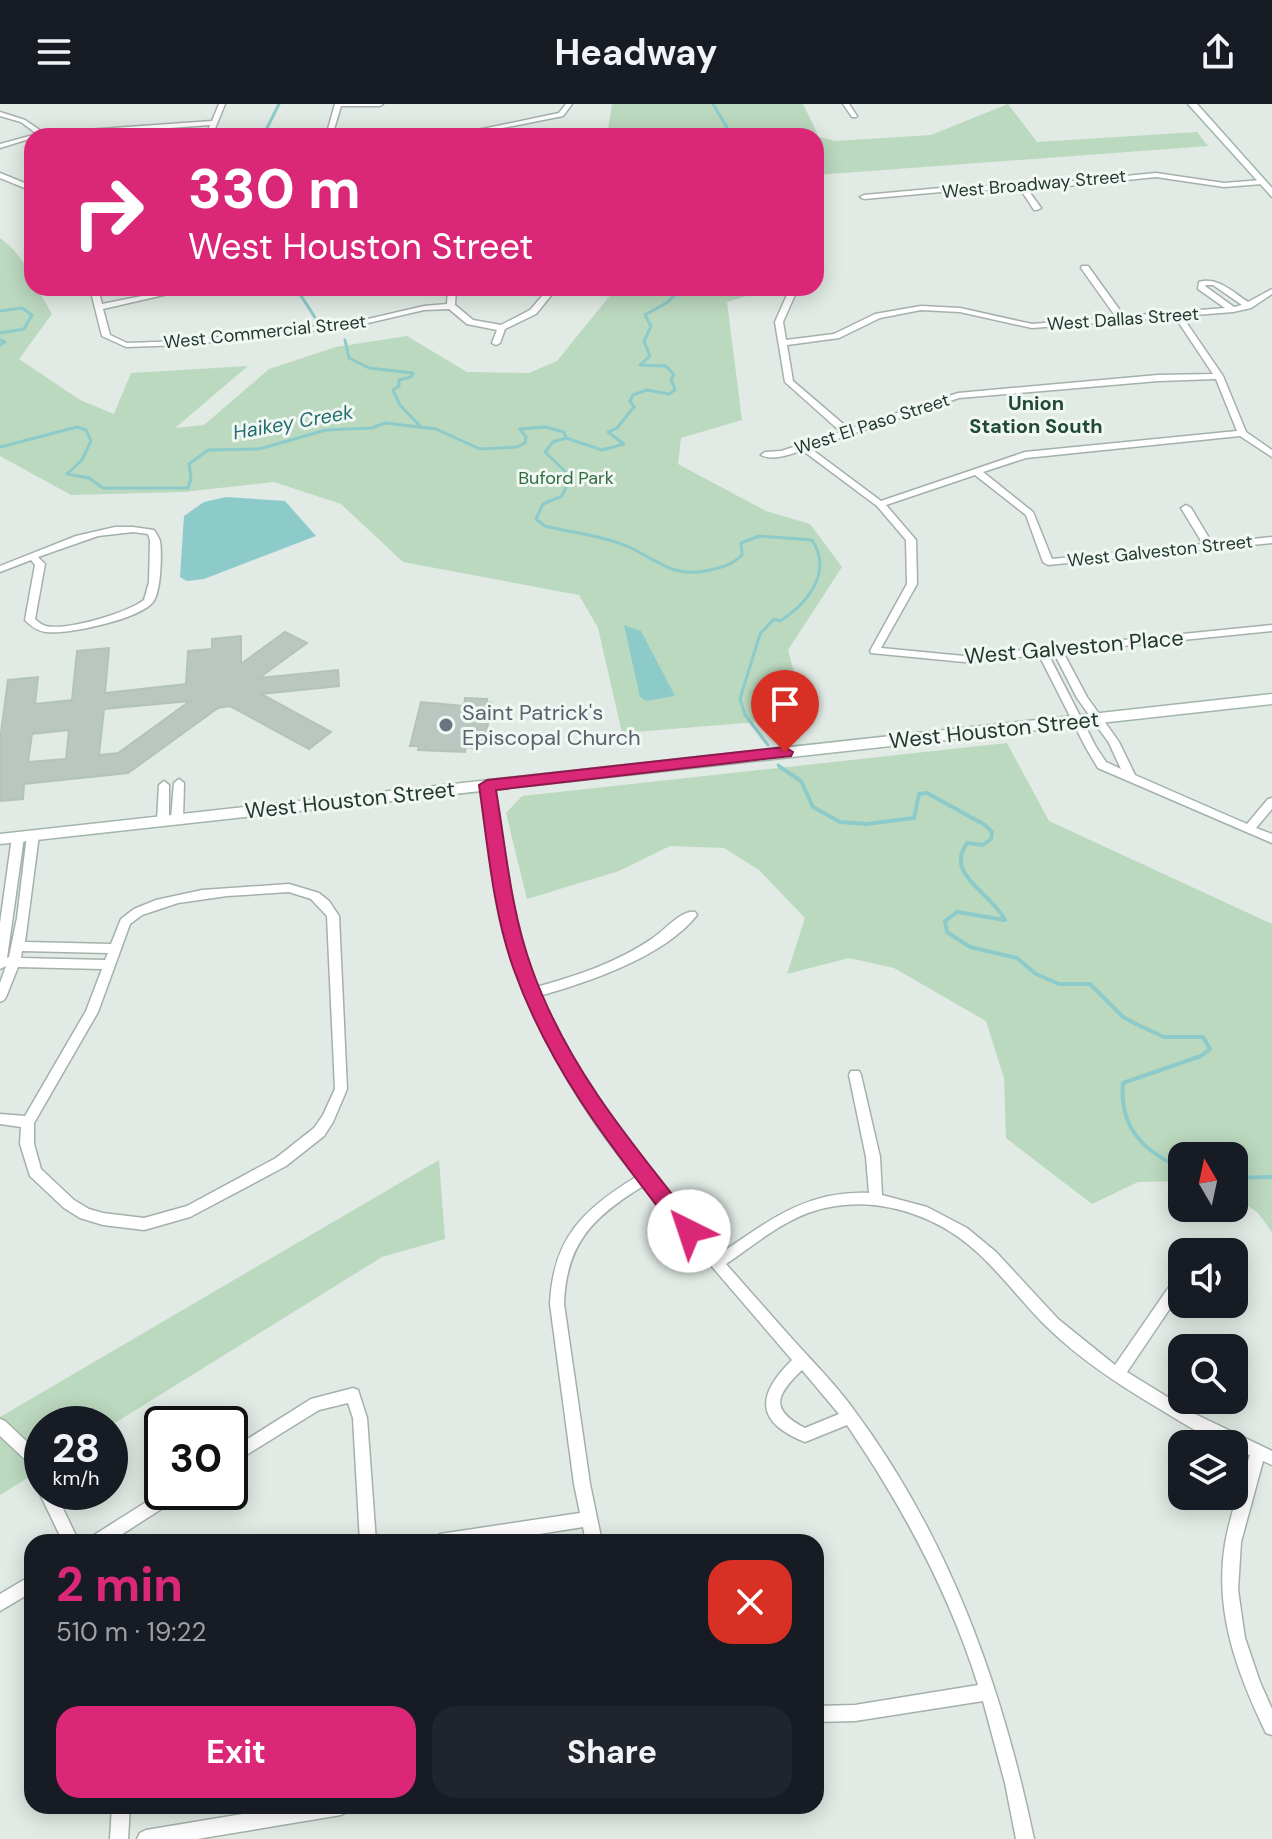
<!DOCTYPE html>
<html lang="en">
<head>
<meta charset="utf-8">
<style>
  :root { --surface:#171b24; --page:#20242c; --text:#f1f3f6; --muted:#9ea1a6; --accent:#db2777 }
  body { margin:0; font-family:"DM Sans",sans-serif; background:var(--page); color:var(--text); height:100vh; display:flex; flex-direction:column; font-size:30px; white-space:nowrap }
  * { box-sizing:border-box; margin:0 }
  p { font-size:26px; color:var(--muted) }
  .icon { flex:none; width:44px; height:44px; fill:none; stroke:currentColor; stroke-width:2; stroke-linecap:round; stroke-linejoin:round }
  .map { position:relative; flex:1; overflow:hidden }
  .side { position:absolute; left:24px; top:1430px; width:800px; height:280px; display:flex; flex-direction:column; background:var(--surface); border-radius:24px; box-shadow:0 4px 20px #0003 }
  .side>* { flex:none }
  .top-card { position:absolute; left:24px; top:24px; width:800px; height:168px; border-radius:24px; box-shadow:0 4px 20px #0003; background:#db2777; color:#fff; overflow:hidden }
  .needle { width:52px; rotate:351deg }
  .controls { position:absolute; left:1168px; top:1038px; display:grid; gap:16px }
  .controls a { display:grid; place-items:center; width:80px; height:80px; border-radius:16px; background:var(--surface); box-shadow:0 4px 20px #0003; font-size:40px }
  .speed { position:absolute; left:24px; top:1302px; display:flex; gap:16px; font-size:40px; font-weight:700; text-align:center }
  .speed>* { display:grid; place-content:center; width:104px; height:104px; border-radius:50%; background:var(--surface); box-shadow:0 4px 20px #0003; line-height:1 }
  .speed small { font-size:20px; font-weight:400 }
  .speed .limit { border:4px solid #111; border-radius:12px; background:#fff; color:#111 }
  .pin { position:absolute; display:grid; place-items:center; width:68px; height:68px; color:#fff; margin:-82px -34px; border-radius:50% 50% 50% 0; rotate:-45deg; box-shadow:0 0 8px #0007 }
  .pin .icon { rotate:45deg }
  .me { position:absolute; width:88px; margin:-44px; rotate:319deg; stroke-linejoin:round; filter:drop-shadow(0 0 6px #0008) }
  .turn { display:flex; align-items:center; gap:28px; height:168px; padding:0 32px; font-size:36px }
  .turn .icon { width:104px; height:104px; stroke-width:2.5 }
  .turn b { display:block; font-size:56px; line-height:68px }
  .round { display:grid; place-items:center; flex:none; width:84px; height:84px; border-radius:24px; background:var(--page) }
  .headline { display:flex; align-items:center; justify-content:space-between; height:136px; padding:0 32px }
  h1 { font-size:48px; font-weight:700; line-height:60px; color:var(--accent) }
  .action { display:flex; gap:16px; margin-top:auto; padding:16px 32px }
  .action a { flex:1; height:92px; border-radius:24px; background:var(--accent); color:#fff; font-size:32px; font-weight:700; line-height:92px; text-align:center }
  .action a+a { background:var(--page); color:var(--text) }
  header { display:flex; justify-content:space-between; align-items:center; height:104px; padding:0 32px; background:var(--surface); font-size:36px; font-weight:700 }
  .map>svg:first-child { display:block }
  .green { fill:#bbd9bf }
  .water { fill:#8dcaca }
  .lines { fill:none; stroke-linecap:round; stroke-linejoin:round }
  .stream-far1 { stroke:#8dcaca; stroke-width:3 }
  .stream { stroke:#8dcaca; stroke-width:4 }
  .building { fill:#b9c7c0; stroke:#b4c3ba; stroke-width:2; fill-rule:evenodd }
  .street-casing { stroke:#a4b1aa; stroke-width:3 }
  .secondary-casing { stroke:#a1b5aa; stroke-width:3 }
  .street { fill:#fff; fill-rule:evenodd }
  .secondary { fill:#fff; fill-rule:evenodd }
  .route { fill:#db2777; stroke:#8e194d; stroke-width:2 }
  .worship-dot { fill:#6b7280; stroke:#f1f7f3; stroke-width:3 }
  .labels { text-anchor:middle; dominant-baseline:central; stroke-width:6; stroke-linejoin:round; paint-order:stroke }
  .far-street-label { font-size:18px; fill:#233930; stroke:#f1f7f3 }
  .far-park-label { font-size:18px; fill:#316c3f; stroke:#f1f7f3 }
  .far-neighbourhood-label { font-size:20px; font-weight:bold; fill:#214939; stroke:#f1f7f3 }
  .far-water-label { font-size:20px; font-style:italic; fill:#226d6f; stroke:#f1f7f3 }
  .street-label { font-size:22px; fill:#233930; stroke:#f1f7f3 }
  .worship-label { font-size:22px; fill:#5b616d; stroke:#f1f7f3; text-anchor:start }
</style>
</head>
<body>
<header><svg class="icon" aria-label="menu" viewBox="0 0 24 24"><path d="M4 6h16M4 12h16M4 18h16"/></svg>Headway<svg class="icon" aria-label="share" viewBox="0 0 24 24"><path d="M12 15V3M7 8l5-5 5 5M5 13v7h14v-7"/></svg></header>
<div class="map">
<svg width="1272" height="1735" viewBox="0 0 1272 1735">
  <rect width="100%" height="100%" fill="#e1eae4"/>
  <!-- green -->
  <g class="green">
    <polygon points="612,0 803,0 819,33 835,37 931,31 1008,0 1037,38 1197,28 1208,42 816,71 816,32 639,32 608,26"/>
    <path d="M0,134C15,145 32,165 32,184H37L52,210L19,255L80,296L114,310L131,269L248,262L175,324L204,321L269,265L336,243L407,232L467,268L529,269L557,257L616,184H772L727,198L742,316L681,334L678,360L766,407L810,420L842,463L788,546L806,614L622,629L598,524L579,491L403,458L341,400L274,378L183,388L71,391L0,352Z"/>
    <polygon points="1007,639 1049,717 1272,820 1272,1128 1258,1109 1234,1092 1234,1052 1182,1052 1182,1077 1138,1078 1092,1100 1006,1034 1004,974 986,917 894,864 849,854 787,870 805,814 759,766 724,744 670,742 619,767 527,795 506,709 522,692"/>
    <polygon points="439,1056 445,1135 382,1153 110,1322 42,1320 42,1365 0,1391 0,1313"/>
  </g>
  <!-- water -->
  <g class="water">
    <polygon points="226,393 285,397 316,432 204,475 187,477 180,473 184,412 204,398"/>
    <polygon points="624,521 641,527 675,592 646,597 640,593"/>
  </g>
  <g class="lines">
    <!-- stream-far1 -->
    <g class="stream-far1">
      <polyline points="713,0 732,32"/>
      <polyline points="263,32 279,0"/>
      <polyline points="296,184 316,215"/>
      <polyline points="0,207 22,204 32,211 24,225 0,229"/>
      <polyline points="0,236 5,238 0,241"/>
      <polyline points="345,236 349,254 369,264 413,269 411,273 399,276 399,282 393,286 400,301 419,321"/>
      <polyline points="566,334 602,346 624,340 608,328 617,324 634,303 630,297 633,291 647,286 669,290 675,286 671,275 674,271 666,262 640,261 650,252 644,237 651,222 645,211 668,198 676,189 711,184"/>
      <path d="M0,343L77,323L86,326L91,337L82,356L67,370L89,374L103,384H188L191,374L189,360L208,346L259,345L326,326L372,324L385,319L436,325L480,345L517,343L525,339L526,333L520,325L545,323L564,328L566,334L553,338L545,348L571,373L562,392L543,400L536,415L545,422C572,429 605,432 629,443C659,457 674,475 710,466C723,463 732,461 742,451L741,439L759,432L812,436C833,468 808,499 780,517L774,515L760,530L740,595L745,611L768,641"/>
      <polyline points="778,661 783,665"/>
    </g>
    <!-- stream -->
    <g class="stream">
      <path d="M780,663L801,677L813,703L840,718L866,720L914,714L919,690L927,689L985,721L992,728L991,735L983,741L967,739C944,771 991,788 1005,816L957,808L945,817L947,828L970,843L1017,854L1036,870L1059,880H1090L1123,913L1136,920L1164,933H1203L1210,945L1201,952L1123,979C1119,1024 1144,1048 1182,1064"/>
      <polyline points="1234,1074 1272,1073"/>
    </g>
  </g>
  <!-- building -->
  <g class="building">
    <path d="M285,528L307,539L259,574L338,566L339,582L261,590L331,628L309,645L230,602L218,604L128,669L24,680L23,695L0,697V636L8,576L38,573L35,600L72,596L77,547L109,544L105,589L186,580L188,547L212,545V535L241,532V560ZM190,597L118,649L99,651L104,605ZM69,626L66,655L28,658L32,630Z"/>
    <polygon points="465,594 487,595 487,598 492,599 484,640 474,639 474,644 466,643 465,648 418,646 419,642 410,642 421,598 464,602"/>
  </g>
  <g class="lines">
    <!-- street casing -->
    <g class="street-casing">
      <g id="street">
        <polygon points="219,0 225,0 212,32 206,32 210,21 61,32 32,32 32,34 0,44 0,40 37,30 21,18 0,12 0,8 25,16 44,29 212,17"/>
        <polygon points="335,0 383,0 380,2 341,2 332,32 326,32"/>
        <polygon points="566,0 572,0 563,12 463,32 449,32 559,9"/>
        <polygon points="843,0 849,0 857,12 856,13 852,13"/>
        <polygon points="0,69 32,82 32,87 0,74"/>
        <polygon points="1156,69 1224,79 1262,76 1266,78 1262,80 1224,83 1156,73 1028,86 1041,104 1037,106 1034,106 1021,86 963,86 864,95 860,93 864,91 963,82 1023,82"/>
        <path d="M1082,162H1088L1124,212L1225,204L1198,185L1199,178C1217,172 1233,188 1248,198L1272,185V190L1251,204L1233,208L1182,212L1223,272L1246,328L1272,346V353L1240,332L1026,354L983,368L1033,408L1052,455L1203,440L1181,404L1186,401L1191,404L1212,439L1272,433V439L1048,461L1043,458L1026,411L975,371L886,401L916,436L917,480L881,544L964,552L1272,521V527L1063,548L1087,593L1119,638L1135,671L1247,720L1268,695L1272,694V705L1256,724L1272,730V739L1098,664L1086,644L1039,551L964,558L871,549L870,547L907,480L906,436L877,402L802,346C789,351 773,357 761,351L765,348L781,347L841,328L785,278L775,218L790,184H798L783,218L786,236L834,230L875,210L921,202L960,204L1032,220L1116,213L1081,164ZM1206,181H1213L1242,201L1234,203L1205,182ZM921,206L960,208L1032,224L1175,213L1213,270L1158,271L958,289L849,325L793,277L787,241L839,234L880,214ZM1216,275L1237,327L1025,348L881,397L810,344L959,294L1158,277ZM1054,549L1077,594L1109,639L1121,665L1106,658L1096,643L1048,550Z"/>
        <polygon points="90,184 98,184 102,200 177,185 181,187 103,205 110,231 127,239 184,237 355,218 424,202 447,200 448,184 456,184 455,201 473,216 501,221 530,206 549,184 557,184 536,210 505,225 500,239 496,241 492,239 497,226 467,220 449,205 424,206 355,222 184,241 126,243 102,232"/>
        <path d="M115,423H133L154,426C156,429 159,434 160,437C162,450 161,488 153,498C140,515 67,531 46,528C37,527 31,522 25,516L35,461L31,456L0,468V462L76,432ZM133,428L148,430L150,436L149,478L144,496C127,509 67,527 46,522C42,521 38,518 35,515L45,460L38,453L98,432Z"/>
        <polygon points="179,675 184,679 183,715 177,719 171,715 174,679"/>
        <polygon points="164,677 169,681 169,717 163,721 157,717 159,681"/>
        <path d="M487,677L492,681C502,749 510,819 536,883C577,872 618,858 653,834C665,826 681,806 695,808L697,811C664,853 589,878 539,892C579,990 648,1073 718,1151C767,1118 806,1086 869,1089L866,1053L849,971L851,967H859L861,971L880,1053L882,1091L927,1103L967,1124L996,1148L1058,1215L1115,1261L1171,1180L1176,1178L1181,1180V1188L1127,1268L1195,1310L1272,1347V1361L1263,1357L1241,1438L1238,1486L1245,1534L1260,1578L1272,1605V1631L1266,1629C1237,1569 1214,1507 1225,1440C1230,1410 1241,1381 1250,1351L1234,1344V1340C1213,1340 1177,1315 1158,1304C1119,1281 1081,1256 1049,1225C1024,1201 1004,1173 978,1149C935,1109 871,1089 814,1107C782,1117 754,1141 726,1160C749,1186 772,1212 795,1238C814,1259 834,1279 851,1302C948,1431 1001,1578 1034,1735H1016L1005,1679L983,1597L855,1617L816,1618V1602L855,1601L978,1581C949,1488 902,1402 847,1321L805,1338C754,1318 757,1290 792,1256L643,1082C593,1113 566,1139 564,1200L590,1380L602,1438H586L583,1423L489,1438H432L435,1433L440,1430L580,1409L574,1380L550,1200C553,1135 582,1106 636,1073C581,1006 534,927 510,844C495,791 489,735 482,681ZM802,1266L839,1310L805,1324C768,1305 777,1290 802,1266Z"/>
        <path d="M33,727L39,731L25,838L111,840L121,815L134,805L156,796L202,786L289,780L319,789L329,797L339,812L347,985L333,1018L324,1032L286,1062L190,1113L144,1126L103,1121L80,1114L64,1104L30,1072L20,1040L21,1023L0,1020V1010L25,1012L86,907L102,865L18,863L6,893L4,896L0,898V879L6,862L0,865V819L12,733L18,729L24,733L7,854L9,853L17,814L27,731ZM289,788L311,795L327,812L335,985L323,1011L314,1024L276,1054L187,1102L144,1114L103,1109L89,1105L74,1096L41,1065L34,1040V1019L98,908L130,820L142,811L178,799L227,792ZM22,847L108,849L105,856L21,854Z"/>
        <polygon points="353,1284 358,1286 367,1314 376,1438 360,1438 353,1314 348,1299 319,1306 230,1361 230,1346 311,1295"/>
        <polygon points="0,1315 5,1317 41,1351 42,1380 37,1378 30,1360 0,1332"/>
        <polygon points="42,1383 42,1388 55,1388 79,1438 63,1438 39,1388"/>
        <polygon points="162,1388 183,1388 180,1393 110,1438 88,1438 91,1433"/>
        <polygon points="32,1471 32,1488 0,1507 0,1490"/>
        <polygon points="112,1702 130,1702 128,1735 110,1735"/>
        <polygon points="290,1702 350,1702 347,1708 341,1711 197,1735 137,1735 140,1729 146,1726"/>
      </g>
    </g>
    <!-- secondary casing -->
    <g class="secondary-casing">
      <g id="secondary">
        <polygon points="1188,0 1197,0 1272,84 1272,93"/>
        <polygon points="1272,590 1272,600 0,740 0,730"/>
      </g>
    </g>
    <!-- street -->
    <use href="#street" class="street"/>
    <!-- secondary -->
    <use href="#secondary" class="secondary"/>
  </g>
  <!-- route -->
  <path class="route" d="M785,643L793,648L791,652L496,686C506,746 511,808 532,865C567,963 632,1040 696,1120L699,1127L696,1133L689,1136L681,1133C615,1048 551,969 514,866C493,808 488,743 479,681L487,676Z"/>
  <!-- markers -->
  <circle class="worship-dot" cx="446" cy="621" r="8"/>
  <g class="labels">
    <!-- far-street labels -->
    <g class="far-street-label">
      <text transform="translate(1034 80) rotate(-5)">West Broadway Street</text>
      <text transform="translate(1123 215) rotate(-4)">West Dallas Street</text>
      <text transform="translate(265 228) rotate(-6)">West Commercial Street</text>
      <text transform="translate(872 320) rotate(-18)">West El Paso Street</text>
      <text transform="translate(1160 447) rotate(-6)">West Galveston Street</text>
    </g>
    <!-- far-park labels -->
    <g class="far-park-label">
      <text x="566" y="374">Buford Park</text>
    </g>
    <!-- far-neighbourhood labels -->
    <g class="far-neighbourhood-label">
      <text x="1036" y="299">Union<tspan x="1036" dy="23">Station South</tspan></text>
    </g>
    <!-- far-water labels -->
    <g class="far-water-label">
      <text transform="translate(293 318) rotate(-10)">Haikey Creek</text>
    </g>
    <!-- street labels -->
    <g class="street-label">
      <text transform="translate(1074 543) rotate(-5)">West Galveston Place</text>
      <text transform="translate(994 626) rotate(-6)">West Houston Street</text>
      <text transform="translate(350 696) rotate(-6)">West Houston Street</text>
    </g>
    <!-- worship labels -->
    <g class="worship-label">
      <text x="462" y="608">Saint Patrick's<tspan x="462" dy="25">Episcopal Church</tspan></text>
    </g>
  </g>
</svg>
<div class="controls">
<a><svg class="needle" viewBox="-14 -14 28 28"><path d="M0-13l5 13h-10z" fill="#e53935"/><path d="M0 13l5-13h-10z" fill="#9ea1a6"/></svg></a>
<a><svg class="icon" aria-label="sound" viewBox="0 0 24 24"><path d="M4 9h4l5-4v14l-5-4H4zM17 9q2 3 0 6"/></svg></a>
<a><svg class="icon" aria-label="search" viewBox="0 0 24 24"><circle cx="10" cy="10" r="6"/><path d="M15 15l6 6"/></svg></a>
<a><svg class="icon" aria-label="layers" viewBox="0 0 24 24"><path d="M12 4l9 5-9 5-9-5zM3 14l9 5 9-5"/></svg></a>
</div>
<div class="speed"><div>28<small>km/h</small></div><div class="limit">30</div></div>
<div class="pin" style="left:785px;top:648px;background:#d93025"><svg class="icon" aria-label="arrive" viewBox="0 0 24 24"><path d="M6 21V4h12l-3 4 3 4H6"/></svg></div>
<svg class="me" style="left:689px;top:1127px" viewBox="-20 -20 40 40"><circle r="19" fill="#fff"/><path d="M0-13L10 11 0 6-10 11z" fill="#db2777"/></svg>
<div class="top-card">
<div class="turn"><svg class="icon" aria-label="right" viewBox="0 0 24 24"><path d="M7 20v-9h11M14 6l5 5-5 5"/></svg><div><b>330 m</b>West Houston Street</div></div>
</div>
<section class="side">
<div class="headline"><div><h1>2 min</h1><p>510 m · 19:22</p></div><a class="round" style="background:#d93025;color:#fff"><svg class="icon" aria-label="close" viewBox="0 0 24 24"><path d="M6 6l12 12M18 6L6 18"/></svg></a></div>
<div class="action"><a>Exit</a><a>Share</a></div>
</section>
</div>
</body>
</html>
